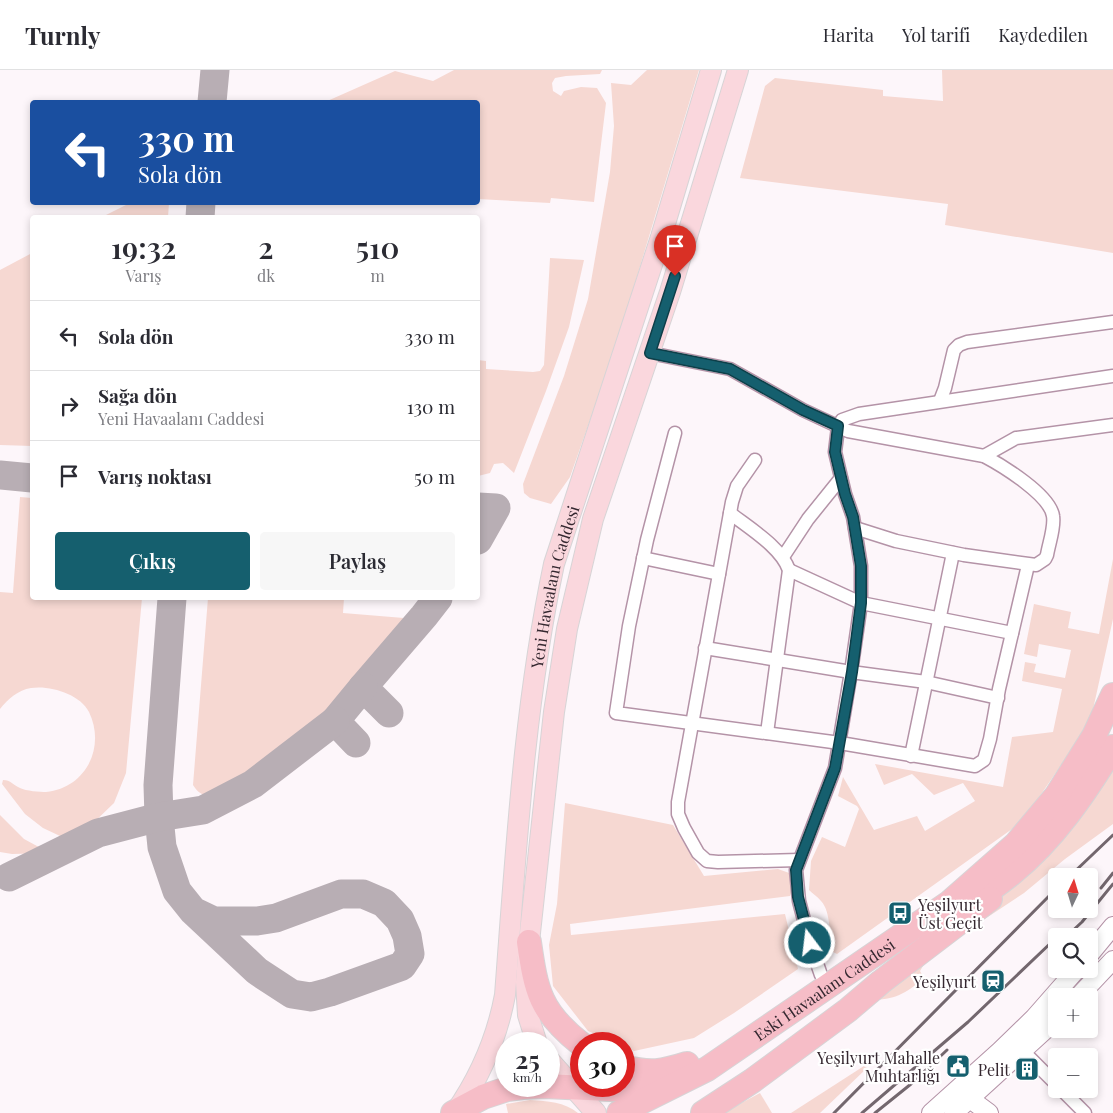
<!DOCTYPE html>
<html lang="tr">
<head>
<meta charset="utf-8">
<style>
  :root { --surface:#fff; --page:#f7f7f7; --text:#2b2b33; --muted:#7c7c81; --line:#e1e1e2; --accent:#155f6e }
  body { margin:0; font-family:"Playfair Display",serif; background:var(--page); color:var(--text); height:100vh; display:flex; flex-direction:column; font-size:19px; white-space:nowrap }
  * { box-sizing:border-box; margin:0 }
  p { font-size:16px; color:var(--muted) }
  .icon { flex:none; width:28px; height:28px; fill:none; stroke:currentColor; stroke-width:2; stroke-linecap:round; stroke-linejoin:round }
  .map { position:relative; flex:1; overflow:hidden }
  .drawer { position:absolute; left:30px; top:145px; width:450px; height:385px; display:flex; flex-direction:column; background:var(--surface); border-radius:5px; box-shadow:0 2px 8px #0003 }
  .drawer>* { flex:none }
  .top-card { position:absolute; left:30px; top:30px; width:450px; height:105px; border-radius:5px; box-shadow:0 2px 8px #0003; background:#1a4fa0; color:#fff; overflow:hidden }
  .needle { width:32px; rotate:4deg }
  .fabs { position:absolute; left:1048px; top:798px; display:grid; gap:10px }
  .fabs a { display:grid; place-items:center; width:50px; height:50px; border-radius:5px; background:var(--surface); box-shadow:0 2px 8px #0003; font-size:25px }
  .speed { position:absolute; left:495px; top:962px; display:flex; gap:10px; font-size:25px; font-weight:700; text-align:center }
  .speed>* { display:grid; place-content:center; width:65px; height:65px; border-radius:50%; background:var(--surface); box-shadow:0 2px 8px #0003; line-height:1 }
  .speed small { font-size:12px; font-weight:400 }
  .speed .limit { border:8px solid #d22; background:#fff; color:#111 }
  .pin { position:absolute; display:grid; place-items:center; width:42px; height:42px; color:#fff; margin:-51px -21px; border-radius:50% 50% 50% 0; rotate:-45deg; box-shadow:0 0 5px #0007 }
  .pin .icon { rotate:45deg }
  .me { position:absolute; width:55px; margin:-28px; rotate:345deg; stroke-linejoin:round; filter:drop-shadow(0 0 4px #0008) }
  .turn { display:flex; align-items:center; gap:18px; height:105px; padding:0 25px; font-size:22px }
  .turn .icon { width:65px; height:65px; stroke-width:2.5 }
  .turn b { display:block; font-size:35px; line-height:42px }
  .eta { display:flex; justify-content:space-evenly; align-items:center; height:85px; text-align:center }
  .eta b { font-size:30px; font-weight:600; line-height:35px }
  .primary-button { display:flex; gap:10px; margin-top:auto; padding:10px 25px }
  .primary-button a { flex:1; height:58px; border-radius:5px; background:var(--accent); color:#fff; font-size:20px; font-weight:600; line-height:58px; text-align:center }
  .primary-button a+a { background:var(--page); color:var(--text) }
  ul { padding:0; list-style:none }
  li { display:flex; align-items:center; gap:15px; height:70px; padding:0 25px; border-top:1px solid var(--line) }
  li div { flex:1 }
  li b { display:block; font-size:19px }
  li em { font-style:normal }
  header { display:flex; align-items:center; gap:30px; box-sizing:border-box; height:70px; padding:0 25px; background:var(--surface); border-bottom:1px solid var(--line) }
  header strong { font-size:24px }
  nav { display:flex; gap:28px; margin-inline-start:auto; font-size:18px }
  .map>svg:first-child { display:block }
  .green { fill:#f6d8d2 }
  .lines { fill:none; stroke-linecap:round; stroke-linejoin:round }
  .taxiway { stroke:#b8aeb4; stroke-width:29 }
  .street-casing { stroke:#b493a7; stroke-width:15 }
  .secondary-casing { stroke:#b493a7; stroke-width:20 }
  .primary-casing { stroke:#d7d4d6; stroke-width:22 }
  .highway-casing { stroke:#d7d4d6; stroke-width:26 }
  .street { stroke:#fff; stroke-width:12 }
  .secondary { stroke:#fff; stroke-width:18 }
  .primary { stroke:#fad7dd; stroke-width:20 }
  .highway { stroke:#f6bdc7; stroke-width:24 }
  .rail { stroke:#73676e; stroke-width:3 }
  .route-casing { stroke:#0e3e48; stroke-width:12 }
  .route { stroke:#155f6e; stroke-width:9 }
  .labels { text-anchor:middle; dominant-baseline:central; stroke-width:4.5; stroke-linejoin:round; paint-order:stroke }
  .street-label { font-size:16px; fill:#352830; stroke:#fff }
  .poi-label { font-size:16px; fill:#352830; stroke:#fff; text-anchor:end }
</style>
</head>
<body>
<header>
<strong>Turnly</strong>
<nav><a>Harita</a><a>Yol tarifi</a><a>Kaydedilen</a></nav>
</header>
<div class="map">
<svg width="1113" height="1043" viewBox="0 0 1113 1043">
  <rect width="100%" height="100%" fill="#fdf6fa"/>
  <!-- green -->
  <g class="green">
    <polygon points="454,0 602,0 600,4 566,6 555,8 552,13 553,21 561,26 564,21 581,17 597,18 606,33 594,132 551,128 550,133 478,129 478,32 325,32 395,1 433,11"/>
    <polygon points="647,0 699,0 617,273 570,407 551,434 530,428 524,423 523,414 564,306 588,229 610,102 614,56 611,13 631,15"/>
    <polygon points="942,0 1113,0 1113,183 945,155 948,134 740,108 765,16 775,8 883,20 883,26 943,31"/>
    <polygon points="130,133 169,133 168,147 102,147"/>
    <polygon points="32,183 32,376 0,375 0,200"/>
    <polygon points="550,188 584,190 569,257 546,321 514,403 503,393 494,394 490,403 478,406 478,290 486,291 486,299 533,302 540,301 544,295"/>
    <path d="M20,427L32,428V528H142L126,703L114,733L87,759L60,766L43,758L25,744L2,714L3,710C11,710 13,715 20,718C26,721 40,722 46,722C86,718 106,677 89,642C80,624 50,615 31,618C18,620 8,629 0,639V522L13,523Z"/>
    <path d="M1113,489V549L1090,653L1022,752L837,884L833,882C828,866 832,843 821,831C817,826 813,824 809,820L811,791L822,767L845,777L859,739L857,736L838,726L843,707L874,760L917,746L925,761L975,731L963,713L934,725L912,704L884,715L875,694L1003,717L1012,667L1053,662L1062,619L1022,611L1025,592L1036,594L1034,602L1065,608L1071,580L1039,574L1037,587L1024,584L1034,534L1071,542L1068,558L1099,564Z"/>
    <path d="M208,528H344L343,543L416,549C391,576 367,605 340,631C320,649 230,730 207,726C200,724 196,720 193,715Z"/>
    <path d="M1113,696V754L1065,789L1024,823L929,886L920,901L924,908C905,924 895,930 870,930L998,829L1037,795Z"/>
    <polygon points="565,733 673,755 704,806 778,799 792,804 794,814 790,826 570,854 571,865 785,844 798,899 734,943 694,968 634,981 624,976 624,974 618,974 588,961 553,916 549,875 557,834"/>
    <polygon points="0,745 24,769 50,783 12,784 0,782"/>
    <polygon points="864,996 867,998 820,1043 791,1043"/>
    <polygon points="760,1023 772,1043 723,1043"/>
    <path d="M530,1030C548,1031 564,1032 578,1043H508L506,1034Z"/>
  </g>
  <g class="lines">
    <!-- taxiway -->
    <g class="taxiway">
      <polyline points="212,32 215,0"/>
      <polyline points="200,148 201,132"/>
      <polyline points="0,405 32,408"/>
      <polyline points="478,437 496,438 478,470"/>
      <polyline points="172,528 158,715 159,747 162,777 177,821 193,841 257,901 292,924 311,927 330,922 402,896 410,884 407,866 400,850 384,833 363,824 341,824 276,848 257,851 214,851 193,841"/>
      <polyline points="389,643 363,617 424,546 438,528"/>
      <polyline points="356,673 335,651 363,617"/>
      <polyline points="9,807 98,763 159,747 203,740 253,714 335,651"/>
    </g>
    <!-- street casing -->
    <g class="street-casing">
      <g id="street">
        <path d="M650,283L730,299L803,340L848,361L984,386C1003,396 1050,425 1053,446C1055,457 1049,473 1047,485L1045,489L1036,495L964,485L896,471L855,458"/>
        <polyline points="940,331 945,318 954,280 959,275 967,272 1113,252"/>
        <polyline points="675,363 647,470 629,556 616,643 840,673 975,696 984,690 990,669 999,619 1028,495"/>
        <polyline points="984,386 1016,368 1113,355"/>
        <polyline points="755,390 737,416 732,432 678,732 678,744 684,758 698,783 707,791 718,792 799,790"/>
        <path d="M730,443C749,458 781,477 789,500L767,663"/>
        <polyline points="783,487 808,449 841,408"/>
        <polyline points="643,488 719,504"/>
        <polyline points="789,500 861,533 1012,563"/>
        <polyline points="705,578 851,602 926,612 998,628"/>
        <polyline points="911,686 953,483"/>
        <polyline points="821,905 810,873 799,831 796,800 835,698 851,602 861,533 861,496 853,447 845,424 835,382 838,357 842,350 859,344 1113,306"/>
        <polyline points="1023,981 1056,1014"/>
        <polyline points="1061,1019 1085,1043"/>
      </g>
    </g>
    <!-- secondary casing -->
    <g class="secondary-casing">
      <g id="secondary">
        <polyline points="1089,885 1113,856"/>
        <polyline points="1079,926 1113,890"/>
        <polyline points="962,1023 989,1043"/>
        <polyline points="931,1043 1000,981 1034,948 1077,899"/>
        <polyline points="954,1043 1056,950"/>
      </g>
    </g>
    <!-- primary casing -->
    <g class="primary-casing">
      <g id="primary">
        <polyline points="537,974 528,945 526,912 529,872 554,642 567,559 593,449 670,222 738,0"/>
        <polyline points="549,990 596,1043"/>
        <path id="s1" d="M455,1043C480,1007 497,968 505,925C516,781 524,636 554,494L661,167L711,0"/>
      </g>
    </g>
    <!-- highway casing -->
    <g class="highway-casing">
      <g id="highway">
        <path d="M971,833C985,823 999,814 1012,803C1054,769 1085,723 1113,677"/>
        <path d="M529,872C536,921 540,942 581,974"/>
        <path d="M624,997C650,1004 662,1002 687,994"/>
        <polyline points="453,1043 483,1027 507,1019 523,1017 544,1016 632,1020 658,1009"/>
        <path id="s2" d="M619,1043L707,999L949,833L1016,774L1057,725L1094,666L1113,625"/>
        <polyline points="703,1043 752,1011 848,940 881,912 990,829"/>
      </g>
    </g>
    <!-- street -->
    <use href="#street" class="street"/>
    <!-- secondary -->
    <use href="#secondary" class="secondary"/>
    <!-- primary -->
    <use href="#primary" class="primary"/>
    <!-- highway -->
    <use href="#highway" class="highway"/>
    <!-- rail -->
    <g class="rail">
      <polyline points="1070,806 1113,765"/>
      <polyline points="1101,818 1113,803"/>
      <polyline points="1067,866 1082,852 1113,814"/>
      <polyline points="834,1043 1056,819"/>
      <polyline points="862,1043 968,952 1056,868"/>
      <polyline points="875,1043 911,1014 947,980"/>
    </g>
  </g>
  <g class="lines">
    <!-- route casing -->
    <g class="route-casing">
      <polyline id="route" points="675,206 650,283 730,299 803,340 838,356 835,382 845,424 853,447 861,496 861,533 852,602 835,698 796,800 798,827 810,873"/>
    </g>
    <!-- route -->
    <use href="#route" class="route"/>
  </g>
  <!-- icons -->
  <defs>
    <g id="bus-square" transform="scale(1.25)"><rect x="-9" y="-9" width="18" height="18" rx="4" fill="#155f6e" stroke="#fff"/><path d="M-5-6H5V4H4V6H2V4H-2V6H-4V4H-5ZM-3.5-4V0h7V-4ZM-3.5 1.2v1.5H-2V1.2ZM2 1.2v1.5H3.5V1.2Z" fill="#fff"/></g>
    <g id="station-square" transform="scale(1.25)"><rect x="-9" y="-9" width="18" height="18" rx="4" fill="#155f6e" stroke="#fff"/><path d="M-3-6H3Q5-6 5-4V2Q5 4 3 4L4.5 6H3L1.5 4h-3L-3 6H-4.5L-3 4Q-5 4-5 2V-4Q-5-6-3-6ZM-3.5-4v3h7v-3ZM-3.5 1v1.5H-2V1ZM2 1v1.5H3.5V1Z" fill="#fff"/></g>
    <g id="civic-square" transform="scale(1.25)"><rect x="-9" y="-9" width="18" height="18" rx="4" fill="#155f6e" stroke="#fff"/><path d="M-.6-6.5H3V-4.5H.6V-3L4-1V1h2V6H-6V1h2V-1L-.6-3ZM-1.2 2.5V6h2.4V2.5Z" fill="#fff"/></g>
    <g id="building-square" transform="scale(1.25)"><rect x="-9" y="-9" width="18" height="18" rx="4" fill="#155f6e" stroke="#fff"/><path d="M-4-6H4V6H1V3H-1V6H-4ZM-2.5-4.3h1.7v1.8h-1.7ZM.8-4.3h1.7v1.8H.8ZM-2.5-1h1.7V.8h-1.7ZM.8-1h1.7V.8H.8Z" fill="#fff"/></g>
  </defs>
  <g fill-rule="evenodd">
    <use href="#bus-square" x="900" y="843"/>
    <use href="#station-square" x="993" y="911"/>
    <use href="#civic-square" x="958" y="996"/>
    <use href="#building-square" x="1027" y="999"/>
  </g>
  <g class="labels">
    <!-- street labels -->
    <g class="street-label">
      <text stroke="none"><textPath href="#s1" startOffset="541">Yeni Havaalanı Caddesi</textPath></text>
      <text stroke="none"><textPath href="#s2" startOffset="240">Eski Havaalanı Caddesi</textPath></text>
    </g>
    <!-- poi labels -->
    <g class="poi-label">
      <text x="918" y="834" text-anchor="start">Yeşilyurt<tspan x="918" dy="18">Üst Geçit</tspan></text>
      <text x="976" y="911">Yeşilyurt</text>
      <text x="940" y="987">Yeşilyurt Mahalle<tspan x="940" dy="18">Muhtarlığı</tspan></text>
      <text x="1010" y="999">Pelit</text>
    </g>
  </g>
</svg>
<div class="fabs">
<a><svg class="needle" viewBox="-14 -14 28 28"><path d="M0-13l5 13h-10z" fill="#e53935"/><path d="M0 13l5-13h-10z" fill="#7c7c81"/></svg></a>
<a><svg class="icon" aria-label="search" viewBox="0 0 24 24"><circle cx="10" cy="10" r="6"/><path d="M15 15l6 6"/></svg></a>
<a>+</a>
<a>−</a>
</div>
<div class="speed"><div>25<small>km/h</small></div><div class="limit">30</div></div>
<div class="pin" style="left:675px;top:206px;background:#d93025"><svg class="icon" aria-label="arrive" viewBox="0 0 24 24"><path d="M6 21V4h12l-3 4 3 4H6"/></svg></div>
<svg class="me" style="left:810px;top:873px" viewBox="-20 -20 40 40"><circle r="17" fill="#155f6e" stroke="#fff" stroke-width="3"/><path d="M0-11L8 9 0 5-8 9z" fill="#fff"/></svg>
<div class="top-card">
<div class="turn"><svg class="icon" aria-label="left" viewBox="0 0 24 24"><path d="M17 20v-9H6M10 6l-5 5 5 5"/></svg><div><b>330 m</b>Sola dön</div></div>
</div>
<section class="drawer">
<div class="eta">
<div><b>19:32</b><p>Varış</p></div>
<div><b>2</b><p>dk</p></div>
<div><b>510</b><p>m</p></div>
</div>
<ul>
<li><svg class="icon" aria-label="left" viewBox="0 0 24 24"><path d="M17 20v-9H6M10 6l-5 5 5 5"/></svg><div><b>Sola dön</b></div><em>330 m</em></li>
<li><svg class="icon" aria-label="right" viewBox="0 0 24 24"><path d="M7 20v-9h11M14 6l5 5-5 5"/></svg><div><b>Sağa dön</b><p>Yeni Havaalanı Caddesi</p></div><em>130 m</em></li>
<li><svg class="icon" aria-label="arrive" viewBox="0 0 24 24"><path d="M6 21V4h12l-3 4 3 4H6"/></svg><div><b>Varış noktası</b></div><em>50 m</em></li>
</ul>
<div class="primary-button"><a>Çıkış</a><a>Paylaş</a></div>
</section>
</div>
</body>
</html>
